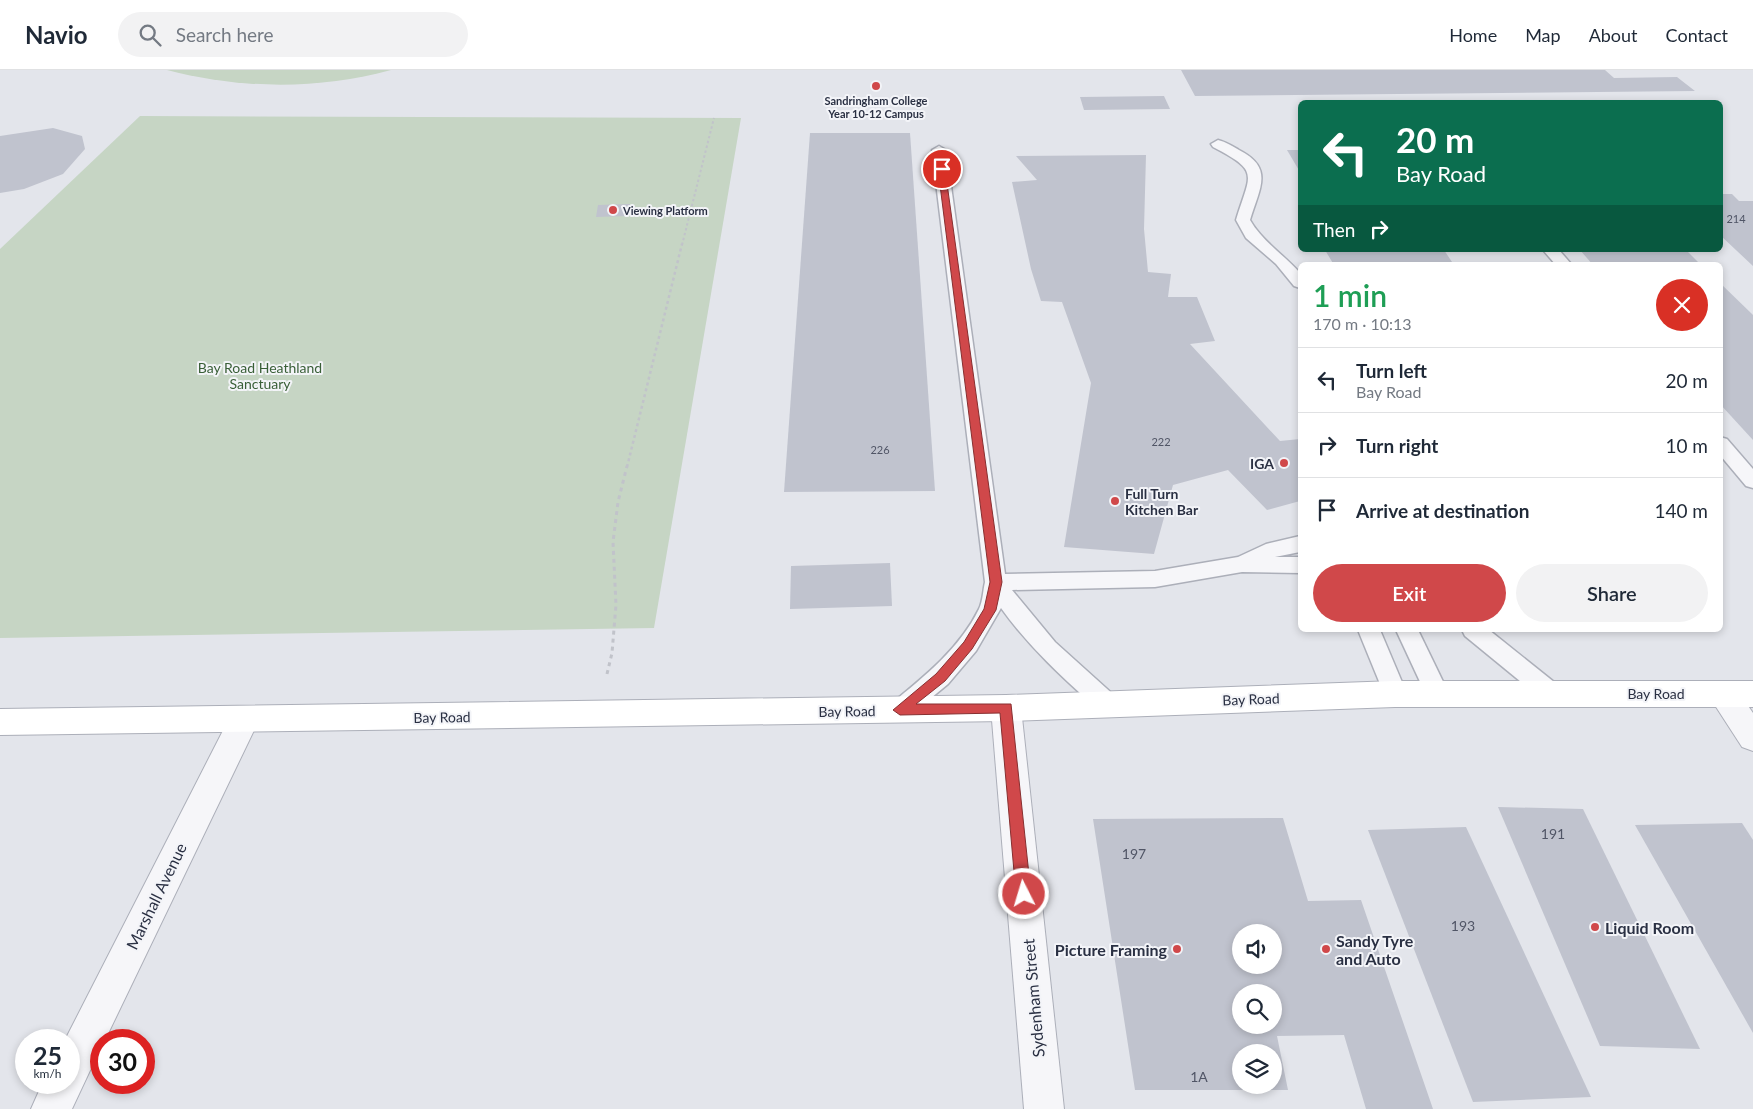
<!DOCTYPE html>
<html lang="en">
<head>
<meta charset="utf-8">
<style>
  :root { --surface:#fff; --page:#f2f2f3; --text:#1f2937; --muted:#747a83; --line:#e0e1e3; --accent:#d0484a }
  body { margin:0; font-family:Lato,sans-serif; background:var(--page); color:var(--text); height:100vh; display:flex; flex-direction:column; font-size:19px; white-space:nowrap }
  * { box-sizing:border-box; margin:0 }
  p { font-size:16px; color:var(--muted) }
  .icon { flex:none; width:28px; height:28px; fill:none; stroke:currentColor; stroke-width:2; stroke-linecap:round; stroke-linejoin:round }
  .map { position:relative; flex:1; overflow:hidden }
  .details { position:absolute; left:1298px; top:192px; width:425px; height:370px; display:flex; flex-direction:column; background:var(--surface); border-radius:8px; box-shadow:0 2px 8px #0003 }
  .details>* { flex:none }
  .guide { position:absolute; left:1298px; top:30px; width:425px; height:152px; border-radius:8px; box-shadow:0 2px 8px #0003; background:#0b6e4f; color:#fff; overflow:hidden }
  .buttons { position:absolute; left:1232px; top:854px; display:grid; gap:10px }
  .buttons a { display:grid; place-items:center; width:50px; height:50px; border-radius:50%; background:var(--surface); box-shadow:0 2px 8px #0003; font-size:25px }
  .speed { position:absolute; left:15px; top:959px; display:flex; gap:10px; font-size:25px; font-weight:700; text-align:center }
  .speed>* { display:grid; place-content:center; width:65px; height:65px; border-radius:50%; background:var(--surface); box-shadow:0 2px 8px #0003; line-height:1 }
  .speed small { font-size:12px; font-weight:400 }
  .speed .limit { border:8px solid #d22; background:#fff; color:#111 }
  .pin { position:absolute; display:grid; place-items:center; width:42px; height:42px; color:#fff; margin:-21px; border:2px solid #fff; border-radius:50%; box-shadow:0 1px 5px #0007 }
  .me { position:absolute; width:55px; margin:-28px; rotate:355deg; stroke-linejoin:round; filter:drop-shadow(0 0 4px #0008) }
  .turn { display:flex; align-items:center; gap:18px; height:105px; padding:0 15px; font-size:22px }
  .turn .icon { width:65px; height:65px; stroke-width:2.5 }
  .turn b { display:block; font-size:35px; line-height:42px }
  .then { display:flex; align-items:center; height:48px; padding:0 15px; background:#0003; gap:10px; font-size:19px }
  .round { display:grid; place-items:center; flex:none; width:52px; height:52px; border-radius:26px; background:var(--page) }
  .headline { display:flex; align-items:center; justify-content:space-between; height:85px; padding:0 15px }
  h1 { font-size:30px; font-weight:600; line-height:38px; color:#1e9e55 }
  .action { display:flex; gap:10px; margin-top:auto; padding:10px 15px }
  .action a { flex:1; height:58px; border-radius:30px; background:var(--accent); color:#fff; font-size:20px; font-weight:600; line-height:58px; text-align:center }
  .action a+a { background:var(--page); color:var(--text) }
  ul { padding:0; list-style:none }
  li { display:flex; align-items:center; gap:15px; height:65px; padding:0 15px; border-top:1px solid var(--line) }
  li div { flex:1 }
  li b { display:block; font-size:19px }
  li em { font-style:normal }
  header { display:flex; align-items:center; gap:30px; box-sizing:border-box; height:70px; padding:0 25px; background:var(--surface); border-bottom:1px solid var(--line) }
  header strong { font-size:24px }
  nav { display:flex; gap:28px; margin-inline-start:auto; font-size:18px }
  .search { width:350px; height:45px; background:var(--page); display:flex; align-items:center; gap:12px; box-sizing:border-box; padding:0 18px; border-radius:28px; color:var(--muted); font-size:19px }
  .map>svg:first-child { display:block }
  .green { fill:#c6d5c4 }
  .building { fill:#c0c3ce; fill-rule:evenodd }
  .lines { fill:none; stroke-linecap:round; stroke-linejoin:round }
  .service-casing { stroke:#acafb9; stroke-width:3 }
  .minor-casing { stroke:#acafb9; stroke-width:2 }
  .secondary-casing { stroke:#acafb9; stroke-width:2 }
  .path-far2 { stroke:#c1c3ca; stroke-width:2; stroke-dasharray:2.5 2.5; stroke-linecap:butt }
  .path-far1 { stroke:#c1c3ca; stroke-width:2.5; stroke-dasharray:3 3; stroke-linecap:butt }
  .path { stroke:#c1c3ca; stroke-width:3; stroke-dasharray:4 4; stroke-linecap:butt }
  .service { fill:#f6f6f9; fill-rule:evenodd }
  .minor { fill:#f6f6f9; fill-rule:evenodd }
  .secondary { fill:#fff; fill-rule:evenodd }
  .route { fill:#d0484a; stroke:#872f30 }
  .poi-dot { fill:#d0484a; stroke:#f3f4f8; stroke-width:2 }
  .labels { text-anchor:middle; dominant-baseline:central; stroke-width:4; stroke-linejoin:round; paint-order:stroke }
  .far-poi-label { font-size:11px; font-weight:bold; fill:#2a3043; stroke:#f3f4f8 }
  .number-label { font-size:11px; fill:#505566 }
  .park-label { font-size:14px; fill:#395f37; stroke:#f3f4f8 }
  .poi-label { font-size:14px; font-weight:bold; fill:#2a3043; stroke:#f3f4f8; text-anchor:end }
  .street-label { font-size:14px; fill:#2a3043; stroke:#f3f4f8 }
  .near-number-label { font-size:14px; fill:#505566 }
  .near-street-label { font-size:16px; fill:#2a3043; stroke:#f3f4f8 }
  .near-poi-label { font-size:16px; font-weight:bold; fill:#2a3043; stroke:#f3f4f8; text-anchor:start }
</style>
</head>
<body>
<header>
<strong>Navio</strong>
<div class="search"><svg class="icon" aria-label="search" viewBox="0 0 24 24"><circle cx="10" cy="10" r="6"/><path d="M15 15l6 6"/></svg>Search here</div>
<nav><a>Home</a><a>Map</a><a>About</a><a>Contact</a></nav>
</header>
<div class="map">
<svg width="1753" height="1039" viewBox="0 0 1753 1039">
  <rect width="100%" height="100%" fill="#e3e5eb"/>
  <!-- green -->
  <g class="green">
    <path d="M167,0H391C318,20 240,19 167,0Z"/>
    <polygon points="140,46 741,48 654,558 0,568 0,179"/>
  </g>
  <!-- building -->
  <g class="building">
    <polygon points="1181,0 1605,0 1614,8 1677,7 1695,21 1195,26"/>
    <polygon points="1164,26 1170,39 1084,40 1080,27"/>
    <polygon points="53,58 82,66 85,79 63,104 24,119 0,123 0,66"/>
    <polygon points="810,63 910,63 935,421 784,422"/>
    <polygon points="1287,80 1300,80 1300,102"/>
    <polygon points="1146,85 1144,159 1148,202 1171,204 1168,227 1197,227 1215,271 1190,274 1280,371 1300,369 1300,431 1267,440 1228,400 1173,415 1154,484 1064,477 1091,313 1062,232 1041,231 1031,199 1012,112 1037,110 1016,86"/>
    <polygon points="1720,124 1732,124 1739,131 1753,131 1753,196 1720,165"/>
    <polygon points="630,134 628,146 596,147 598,135"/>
    <polygon points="1325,180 1444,180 1454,195 1334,195"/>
    <polygon points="1580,180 1686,180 1701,195 1593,195"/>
    <polygon points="1720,213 1753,245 1753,370 1720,334"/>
    <polygon points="890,493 892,536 790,539 791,496"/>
    <polygon points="1498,737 1583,739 1700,979 1600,976"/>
    <path d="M1283,748L1308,831L1361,830L1433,1039H1366L1344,965L1277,966L1288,1020H1135L1093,749ZM1241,862H1274V895H1241ZM1241,922H1274V955H1241ZM1241,982H1274V1015H1241Z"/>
    <polygon points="1742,753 1753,770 1753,963 1635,755"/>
    <polygon points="1466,757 1591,1027 1473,1032 1368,760"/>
  </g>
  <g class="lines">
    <!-- service casing -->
    <g class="service-casing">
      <g id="service">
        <path d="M1218,70C1226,72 1232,76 1239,80C1275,98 1259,119 1250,150C1262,171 1284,185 1300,203V218L1294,216L1276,194L1246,168L1236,150C1250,103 1261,102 1213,77L1211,74Z"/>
        <path d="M939,76L946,80L1005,504L1155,501L1238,487L1266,474L1300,466V482L1275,487H1300V503L1242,502L1155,517L1012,520L1055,572L1116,627L1120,634L1116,641L1108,644L1100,641C1064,609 1029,577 1001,538L976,581L948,614L908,647L900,650L892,647L888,640L892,633C925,606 960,578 979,539C983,531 983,520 985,512L932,80Z"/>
        <polygon points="1543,180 1559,180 1572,195 1556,195"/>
        <polygon points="1720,367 1727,369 1753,399 1753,418 1746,416 1720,385"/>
        <polygon points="1358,560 1380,560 1407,624 1403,631 1395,634 1387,631"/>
        <polygon points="1396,560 1418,560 1449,624 1445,631 1437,634 1429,631"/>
        <polygon points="1462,560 1489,560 1559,616 1563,623 1559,630 1551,633 1543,630 1465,566"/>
      </g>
    </g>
    <!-- minor casing -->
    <g class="minor-casing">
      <g id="minor">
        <polygon points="1722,611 1733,614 1753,643 1753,681 1742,677 1707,623 1711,614"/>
        <polygon points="1006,625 1017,629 1021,638 1064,1039 1024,1039 991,638 995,629"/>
        <polygon points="244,637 255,641 259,650 105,970 101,970 101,977 72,1039 31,1039 43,1012 69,1012 69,970 65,970 233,641"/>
      </g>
    </g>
    <!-- secondary casing -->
    <g class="secondary-casing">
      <polygon id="secondary" points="1395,611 1753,611 1753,637 1395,637 1006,651 0,665 0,639 1006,625"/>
    </g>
    <!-- path-far2 -->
    <polyline class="path-far2" points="682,175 714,48"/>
    <!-- path-far1 -->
    <polyline class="path-far1" points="627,397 682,174"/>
    <!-- path -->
    <polyline class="path" points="607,604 612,583 616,535 613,472 618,432 627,396"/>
    <!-- service -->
    <use href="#service" class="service"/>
    <!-- minor -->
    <use href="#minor" class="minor"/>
    <!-- secondary -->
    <use href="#secondary" class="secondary"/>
  </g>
  <!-- route -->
  <polygon class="route" points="942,97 945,99 1002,512 996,540 972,579 945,611 916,634 1011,634 1031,824 1029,829 1024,831 1019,829 1016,824 1000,643 900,645 893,640 936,604 964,572 984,539 990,512 938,99"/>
  <!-- markers -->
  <g class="poi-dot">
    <circle cx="876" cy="16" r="5"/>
    <circle cx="613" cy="140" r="5"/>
    <circle cx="1284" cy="393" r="5"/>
    <circle cx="1115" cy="431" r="5"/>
    <circle cx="1595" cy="857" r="5"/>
    <circle cx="1177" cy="879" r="5"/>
    <circle cx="1326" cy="879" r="5"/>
  </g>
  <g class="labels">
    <!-- far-poi labels -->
    <g class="far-poi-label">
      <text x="876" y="30">Sandringham College<tspan x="876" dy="13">Year 10-12 Campus</tspan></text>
      <text x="623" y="140" text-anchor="start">Viewing Platform</text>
    </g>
    <!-- number labels -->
    <g class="number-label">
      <text x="1736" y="148">214</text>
      <text x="1161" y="371">222</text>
      <text x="880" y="379">226</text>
    </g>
    <!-- park labels -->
    <g class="park-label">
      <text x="260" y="297">Bay Road Heathland<tspan x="260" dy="16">Sanctuary</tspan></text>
    </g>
    <!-- poi labels -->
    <g class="poi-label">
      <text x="1274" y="393">IGA</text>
      <text x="1125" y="423" text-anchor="start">Full Turn<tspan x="1125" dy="16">Kitchen Bar</tspan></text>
    </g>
    <!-- street labels -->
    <g class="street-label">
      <text x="1656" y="623">Bay Road</text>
      <text transform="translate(1251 629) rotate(-2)">Bay Road</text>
      <text transform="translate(847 641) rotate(-1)">Bay Road</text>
      <text transform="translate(442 647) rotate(-1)">Bay Road</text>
    </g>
    <!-- near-number labels -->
    <g class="near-number-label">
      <text x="1553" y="763">191</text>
      <text x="1134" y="783">197</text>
      <text x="1463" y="855">193</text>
      <text x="1199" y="1006">1A</text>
    </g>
    <!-- near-street labels -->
    <g class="near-street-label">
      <text transform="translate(156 826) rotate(-64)">Marshall Avenue</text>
      <text transform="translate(1033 928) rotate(-95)">Sydenham Street</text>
    </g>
    <!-- near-poi labels -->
    <g class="near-poi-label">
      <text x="1605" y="857">Liquid Room</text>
      <text x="1336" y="870">Sandy Tyre<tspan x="1336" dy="18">and Auto</tspan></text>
      <text x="1167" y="879" text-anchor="end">Picture Framing</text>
    </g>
  </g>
</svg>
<div class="buttons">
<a><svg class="icon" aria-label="sound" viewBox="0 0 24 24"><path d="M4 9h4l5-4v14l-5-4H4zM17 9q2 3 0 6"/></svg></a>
<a><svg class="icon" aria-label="search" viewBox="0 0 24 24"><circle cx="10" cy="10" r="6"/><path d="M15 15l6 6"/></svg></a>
<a><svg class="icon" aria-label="layers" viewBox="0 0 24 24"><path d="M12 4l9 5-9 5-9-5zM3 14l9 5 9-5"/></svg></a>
</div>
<div class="speed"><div>25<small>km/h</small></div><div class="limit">30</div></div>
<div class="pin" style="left:942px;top:99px;background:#d93025"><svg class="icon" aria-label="arrive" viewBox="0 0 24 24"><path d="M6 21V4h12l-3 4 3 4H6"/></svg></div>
<svg class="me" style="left:1024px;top:824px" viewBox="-20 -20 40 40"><circle r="17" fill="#d0484a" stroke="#fff" stroke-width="3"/><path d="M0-11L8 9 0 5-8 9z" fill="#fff"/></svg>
<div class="guide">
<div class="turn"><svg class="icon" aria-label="left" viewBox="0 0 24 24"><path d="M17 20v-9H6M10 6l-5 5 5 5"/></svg><div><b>20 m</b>Bay Road</div></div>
<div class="then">Then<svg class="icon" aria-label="right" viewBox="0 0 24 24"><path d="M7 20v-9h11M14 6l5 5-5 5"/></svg></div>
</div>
<section class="details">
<div class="headline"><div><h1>1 min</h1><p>170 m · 10:13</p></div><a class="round" style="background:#d93025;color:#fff"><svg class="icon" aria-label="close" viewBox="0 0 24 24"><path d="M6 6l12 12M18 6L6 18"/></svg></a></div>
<ul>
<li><svg class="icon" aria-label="left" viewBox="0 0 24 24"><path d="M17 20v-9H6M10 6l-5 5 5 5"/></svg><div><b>Turn left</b><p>Bay Road</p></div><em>20 m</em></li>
<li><svg class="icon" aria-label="right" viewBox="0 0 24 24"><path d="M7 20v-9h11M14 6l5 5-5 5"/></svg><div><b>Turn right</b></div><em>10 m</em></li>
<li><svg class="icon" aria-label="arrive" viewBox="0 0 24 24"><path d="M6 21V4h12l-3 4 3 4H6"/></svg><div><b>Arrive at destination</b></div><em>140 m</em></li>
</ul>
<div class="action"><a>Exit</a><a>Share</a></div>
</section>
</div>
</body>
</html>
